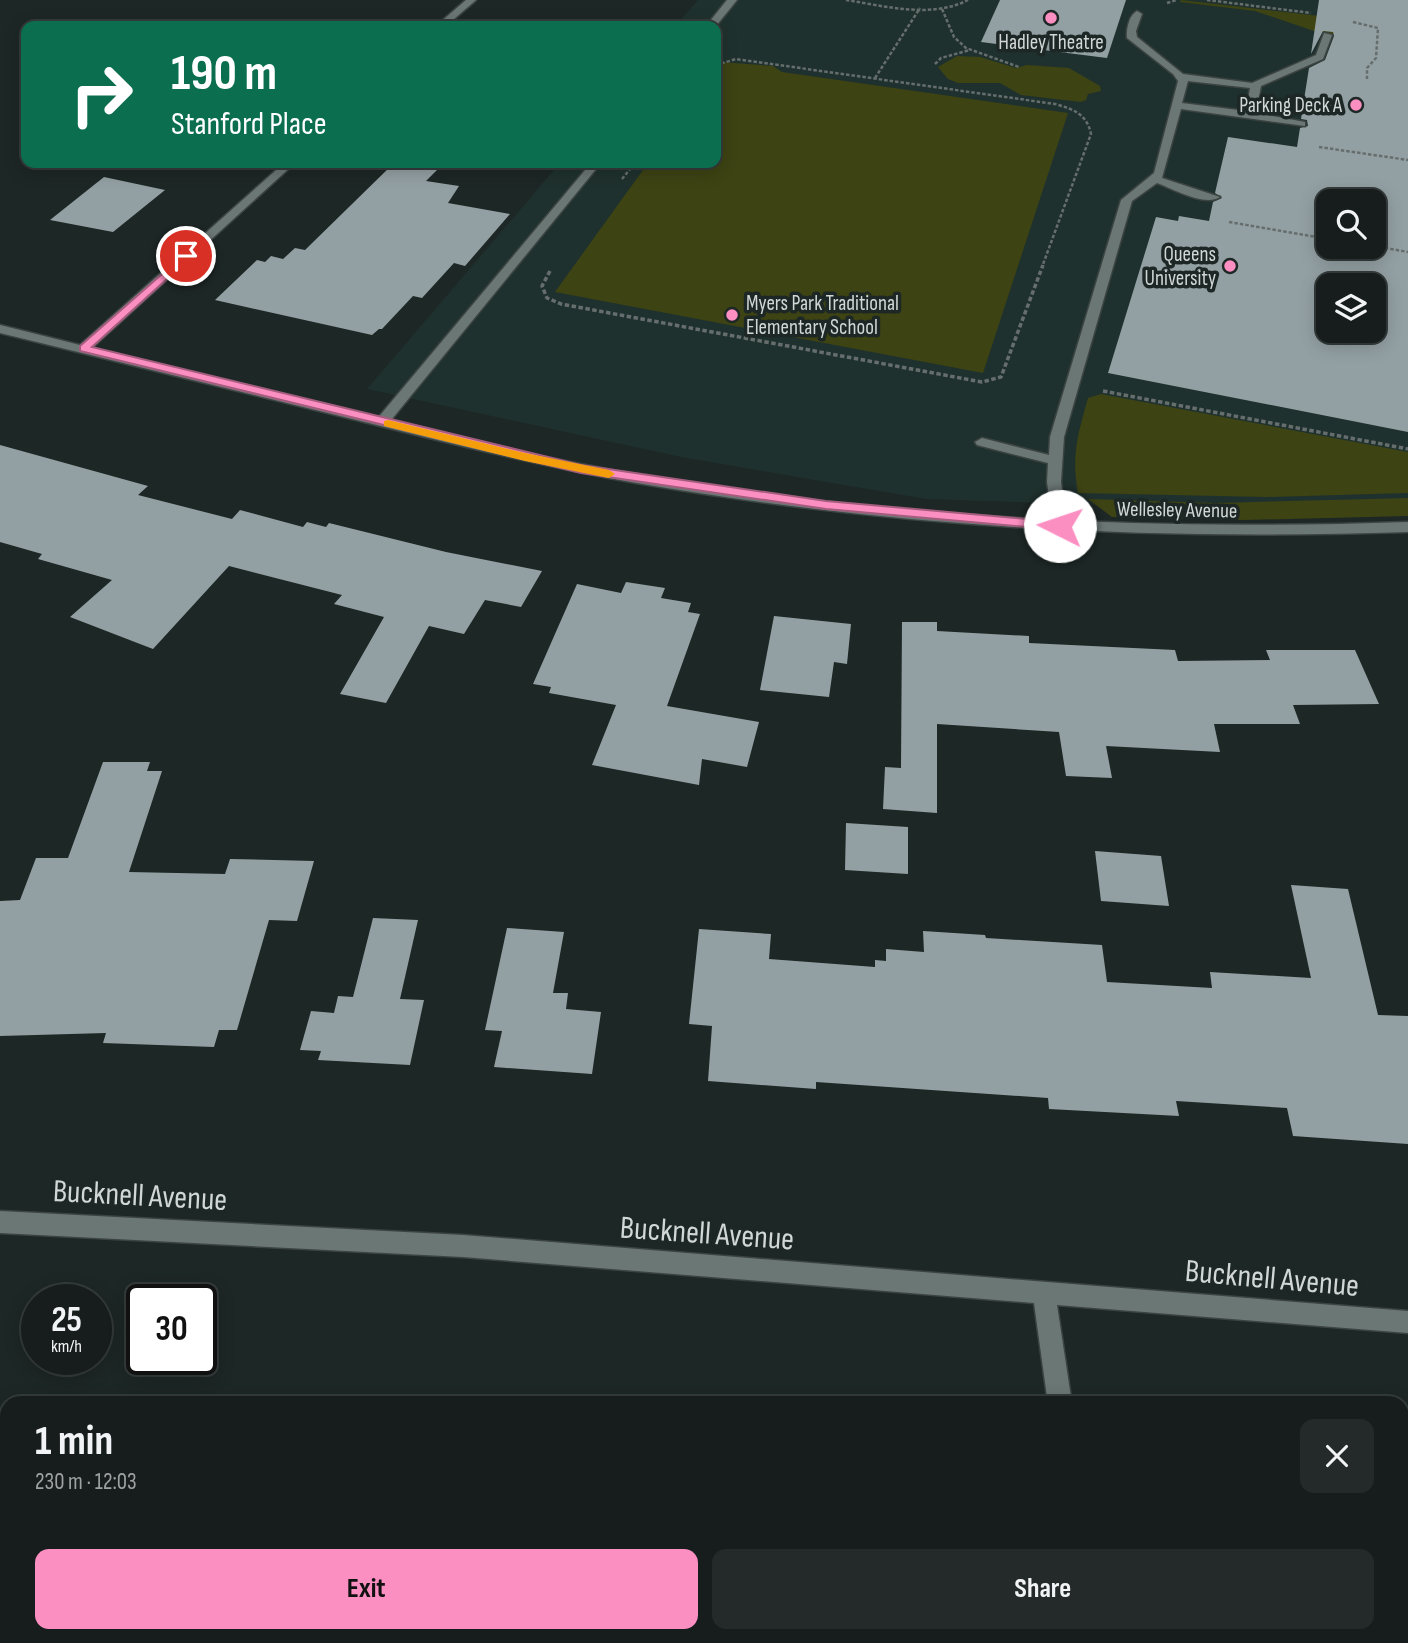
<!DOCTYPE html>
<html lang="en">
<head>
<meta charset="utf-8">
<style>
  :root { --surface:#161d1c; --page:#232a29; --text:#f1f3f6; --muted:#9ea2a3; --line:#353b3b; --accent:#fc8fc2 }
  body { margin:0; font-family:"Sofia Sans Condensed",sans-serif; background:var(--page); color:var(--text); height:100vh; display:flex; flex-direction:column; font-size:26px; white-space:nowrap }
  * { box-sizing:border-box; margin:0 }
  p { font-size:23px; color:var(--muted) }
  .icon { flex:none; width:38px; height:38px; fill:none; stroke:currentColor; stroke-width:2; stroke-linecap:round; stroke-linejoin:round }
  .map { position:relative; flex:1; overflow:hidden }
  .side { position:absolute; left:0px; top:1396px; width:1409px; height:247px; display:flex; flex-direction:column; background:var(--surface); border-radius:21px 21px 0 0; box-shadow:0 4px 18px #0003,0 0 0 2px var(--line) }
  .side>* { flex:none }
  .guide { position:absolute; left:21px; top:21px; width:700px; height:147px; border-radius:14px; box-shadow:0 4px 18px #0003,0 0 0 2px var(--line); background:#0b6e4f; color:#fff; overflow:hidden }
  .buttons { position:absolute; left:1316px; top:189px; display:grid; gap:14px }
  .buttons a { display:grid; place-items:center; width:70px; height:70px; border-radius:14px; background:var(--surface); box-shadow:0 4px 18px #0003,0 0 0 2px var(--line); font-size:35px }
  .speed { position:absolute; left:21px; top:1284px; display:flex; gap:14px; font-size:35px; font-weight:700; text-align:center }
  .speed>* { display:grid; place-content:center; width:91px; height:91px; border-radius:50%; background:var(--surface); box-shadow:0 4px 18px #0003,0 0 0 2px var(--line); line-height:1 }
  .speed small { font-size:18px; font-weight:400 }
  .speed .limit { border:4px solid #111; border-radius:10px; background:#fff; color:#111 }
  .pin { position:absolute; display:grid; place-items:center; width:60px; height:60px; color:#fff; margin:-30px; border:4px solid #fff; border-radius:50%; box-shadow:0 2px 7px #0007 }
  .me { position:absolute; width:77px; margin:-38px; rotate:274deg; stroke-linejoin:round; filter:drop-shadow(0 0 5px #0008) }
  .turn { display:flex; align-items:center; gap:24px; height:147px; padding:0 35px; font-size:32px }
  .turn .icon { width:91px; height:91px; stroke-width:2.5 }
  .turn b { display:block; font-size:49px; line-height:60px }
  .round { display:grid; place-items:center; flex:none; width:74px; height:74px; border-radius:14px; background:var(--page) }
  .summary { display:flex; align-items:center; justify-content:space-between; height:119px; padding:0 35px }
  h1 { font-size:42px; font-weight:700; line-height:52px }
  .primary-button { display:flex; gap:14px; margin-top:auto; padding:14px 35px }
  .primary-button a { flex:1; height:80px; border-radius:14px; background:var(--accent); color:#111; font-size:28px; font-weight:700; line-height:80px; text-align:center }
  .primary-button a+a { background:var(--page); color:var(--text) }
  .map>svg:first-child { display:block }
  .built { fill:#1f312e; fill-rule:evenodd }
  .green { fill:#3d4313 }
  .building { fill:#93a0a3; fill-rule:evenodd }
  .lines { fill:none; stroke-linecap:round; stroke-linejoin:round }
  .service-casing { stroke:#3c4442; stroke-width:3 }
  .minor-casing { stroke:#3c4442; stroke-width:3 }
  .path-far1 { stroke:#666e6d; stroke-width:2.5; stroke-dasharray:3.5 2; stroke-linecap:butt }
  .path { stroke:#666e6d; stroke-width:3.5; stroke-dasharray:4.5 2.5; stroke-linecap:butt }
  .service { fill:#6b7775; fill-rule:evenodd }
  .minor { fill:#6b7775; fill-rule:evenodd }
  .route { fill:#fc8fc2; stroke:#a45d7e; stroke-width:2 }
  .slow { fill:#f59e0b }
  .poi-dot { fill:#fc8fc2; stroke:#1d2725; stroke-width:2.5 }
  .labels { text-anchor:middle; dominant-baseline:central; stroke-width:7; stroke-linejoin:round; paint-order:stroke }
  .far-poi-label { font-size:21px; fill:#d1d7d6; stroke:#1d2725; text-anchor:end }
  .far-street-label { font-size:21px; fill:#d1d7d6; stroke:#1d2725 }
  .near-street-label { font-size:32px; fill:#d1d7d6; stroke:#1d2725 }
</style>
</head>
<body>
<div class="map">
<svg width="1408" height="1643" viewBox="0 0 1408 1643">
  <rect width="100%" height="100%" fill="#1d2725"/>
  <!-- built -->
  <path class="built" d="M698,0H1408V501L1228,509L926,499L681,457L367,389L560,163H716V26H675ZM1328,201H1374V247H1328ZM1328,285H1374V331H1328Z"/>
  <!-- green -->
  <g class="green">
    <polygon points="1181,0 1328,17 1361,39 1317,32 1255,11 1180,2"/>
    <polygon points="957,56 980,57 1016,68 1027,65 1069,68 1100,86 1101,91 1088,94 1086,100 1081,102 1021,95 1000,83 958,83 948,79 938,67"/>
    <polygon points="721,62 773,66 782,72 1068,113 983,373 555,292 648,163 716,163 716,69"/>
    <path d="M1101,394L1408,452V493L1266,497L1078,493C1071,455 1078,434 1088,398Z"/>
    <polygon points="1408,498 1408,516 1246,520 1112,517 1088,499 1216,503"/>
  </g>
  <!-- building -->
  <g class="building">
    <polygon points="1000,0 1126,0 1107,58 981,42"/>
    <path d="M1319,0H1408V432L1108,373L1156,217L1178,221L1179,216L1209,221L1213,202L1222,198L1215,193L1228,137L1297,147L1300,128L1308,126L1307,120L1301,119L1309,68L1325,60L1334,36L1333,32L1323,31L1311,54ZM1328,201H1374V247H1328ZM1328,285H1374V331H1328Z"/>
    <polygon points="394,163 444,163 426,181 459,186 448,203 510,214 465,266 454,263 422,298 413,296 382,329 379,329 372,335 215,300 257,260 265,262 271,256 283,259 295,248 305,250"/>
    <polygon points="104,177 165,190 113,232 50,220"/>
    <polygon points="0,445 148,486 138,495 232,519 240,510 303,527 307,522 326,527 329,523 446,552 542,571 521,607 485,600 464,634 429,626 386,703 340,694 384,617 334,604 342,595 229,566 153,649 70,617 112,580 38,559 42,554 0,542"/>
    <polygon points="626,582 665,588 661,598 691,603 688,612 700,614 667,706 759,722 747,767 702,759 699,785 592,765 616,705 549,693 551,687 533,684 577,584 621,593"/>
    <polygon points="774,616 851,624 847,664 834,662 829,697 760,690"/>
    <polygon points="902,622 937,622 937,631 1029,636 1029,643 1175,650 1178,661 1270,660 1266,650 1355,650 1379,704 1293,705 1300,724 1214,724 1220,752 1106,746 1112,778 1066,776 1059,732 937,724 937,813 883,809 885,767 901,768"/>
    <polygon points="103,762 150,762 147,771 162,771 129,872 225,874 230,859 314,861 297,921 269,920 237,1030 219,1030 214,1047 103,1043 106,1033 0,1036 0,901 20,900 36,858 68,858"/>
    <polygon points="846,823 908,827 908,874 845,870"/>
    <polygon points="1095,851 1161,856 1169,906 1101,901"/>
    <polygon points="1291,885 1348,889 1378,1015 1408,1016 1408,1144 1293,1136 1287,1108 1176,1101 1179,1116 1049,1109 1048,1098 816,1082 816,1089 708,1081 712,1026 689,1024 699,929 771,934 769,959 875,967 875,960 886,961 886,949 924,952 923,931 985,935 986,938 1102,945 1107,982 1212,988 1210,972 1311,978"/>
    <polygon points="373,918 418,920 400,999 424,1000 410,1065 318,1060 321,1051 300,1050 311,1011 334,1013 338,996 353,997"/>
    <polygon points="507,928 564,932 553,993 568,993 566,1009 601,1012 592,1074 494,1067 502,1031 485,1030"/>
  </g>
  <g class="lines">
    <!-- service casing -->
    <g class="service-casing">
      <g id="service">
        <polygon points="727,0 737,0 716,26 706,26"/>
        <path d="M1137,11L1142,14L1136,31L1137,37L1183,74L1252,83L1316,55L1324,33L1332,35L1323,59L1261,86L1256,113L1305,122V126L1181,109L1162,178L1220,197C1205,207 1173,189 1157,183L1132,201L1064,437L1061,482L1067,526L1060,531L1053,526L1047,482L1048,463L977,445L975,442L982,438L1049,455L1050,437L1121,200L1154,173L1178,81L1173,74L1127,38C1126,30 1129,15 1137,11ZM1188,81L1250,88L1246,111L1182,103Z"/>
        <polygon points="591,163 601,163 387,425 377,425 377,419"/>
      </g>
    </g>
    <!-- minor casing -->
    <g class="minor-casing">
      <g id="minor">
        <polygon points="466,0 476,0 446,26 436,26"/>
        <path d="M284,163H295L92,348C272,391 451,442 634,474C890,519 1148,531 1408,522V532C1149,541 892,527 636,483C541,466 449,443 356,420C237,391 119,362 0,333V325L80,345Z"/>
        <polygon points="0,1211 463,1235 1408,1311 1408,1333 1057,1305 1072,1404 1048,1404 1034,1303 463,1257 0,1233"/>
        <polygon points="1086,1636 1112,1636 1113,1643 1087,1643"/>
      </g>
    </g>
    <!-- path-far1 -->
    <g class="path-far1">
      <path d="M846,0C885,6 931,19 968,0"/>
      <polyline points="1207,0 1311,13"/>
      <polyline points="1167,3 1177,0"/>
      <polyline points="942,9 954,37 966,48 1019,67"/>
      <polyline points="1353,22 1378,28 1376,58 1367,68 1367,79"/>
      <polyline points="935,64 941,58 970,50"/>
      <path d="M716,65L736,59L1055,104C1073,109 1087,114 1091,134L1042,267"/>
      <polyline points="875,78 920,8"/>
      <polyline points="1319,147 1408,160"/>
      <polyline points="622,179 635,163"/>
      <polyline points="1229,222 1328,239"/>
      <polyline points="1374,246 1408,252"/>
    </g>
    <!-- path -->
    <g class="path">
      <polyline points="550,271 542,286 547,298 561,304 982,382 1001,377 1043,265"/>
      <polyline points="1103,391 1408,449"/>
    </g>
    <!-- service -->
    <use href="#service" class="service"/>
    <!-- minor -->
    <use href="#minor" class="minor"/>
  </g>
  <!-- route -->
  <polygon class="route" points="186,253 190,254 190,258 92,347 581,465 826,501 1060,522 1067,526 1060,530 826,509 581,473 80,351 80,346"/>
  <!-- slow -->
  <polygon class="slow" points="388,420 525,453 609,470 615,474 609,478 525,461 384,426 384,421"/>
  <!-- markers -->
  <g class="poi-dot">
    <circle cx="1051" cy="18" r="7"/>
    <circle cx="1356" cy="105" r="7"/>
    <circle cx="1230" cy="266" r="7"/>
    <circle cx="732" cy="315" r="7"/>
  </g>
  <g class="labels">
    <!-- far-poi labels -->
    <g class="far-poi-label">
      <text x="1051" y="42" text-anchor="middle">Hadley Theatre</text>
      <text x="1342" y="105">Parking Deck A</text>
      <text x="1216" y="254">Queens<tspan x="1216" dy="24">University</tspan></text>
      <text x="746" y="303" text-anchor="start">Myers Park Traditional<tspan x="746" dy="24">Elementary School</tspan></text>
    </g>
    <!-- far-street labels -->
    <g class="far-street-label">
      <text transform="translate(1177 510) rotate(1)">Wellesley Avenue</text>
    </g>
    <!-- near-street labels -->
    <g class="near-street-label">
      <text transform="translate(140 1196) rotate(3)">Bucknell Avenue</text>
      <text transform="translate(707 1234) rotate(4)">Bucknell Avenue</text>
      <text transform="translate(1272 1279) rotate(5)">Bucknell Avenue</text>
    </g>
  </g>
</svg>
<div class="buttons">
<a><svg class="icon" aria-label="search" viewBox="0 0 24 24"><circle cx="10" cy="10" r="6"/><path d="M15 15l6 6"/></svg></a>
<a><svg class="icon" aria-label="layers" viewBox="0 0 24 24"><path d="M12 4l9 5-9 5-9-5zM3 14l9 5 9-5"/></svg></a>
</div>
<div class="speed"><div>25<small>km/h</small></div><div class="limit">30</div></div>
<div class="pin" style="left:186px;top:256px;background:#d93025"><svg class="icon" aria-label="arrive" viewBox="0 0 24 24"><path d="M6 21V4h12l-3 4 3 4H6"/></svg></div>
<svg class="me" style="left:1060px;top:526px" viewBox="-20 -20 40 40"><circle r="19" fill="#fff"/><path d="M0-13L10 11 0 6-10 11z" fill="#fc8fc2"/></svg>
<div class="guide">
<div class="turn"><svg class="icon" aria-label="right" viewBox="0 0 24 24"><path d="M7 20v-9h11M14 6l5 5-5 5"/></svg><div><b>190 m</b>Stanford Place</div></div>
</div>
<section class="side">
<div class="summary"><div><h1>1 min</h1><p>230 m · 12:03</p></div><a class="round"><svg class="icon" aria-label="close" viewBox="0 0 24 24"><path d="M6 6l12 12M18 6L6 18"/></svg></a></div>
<div class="primary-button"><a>Exit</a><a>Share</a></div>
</section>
</div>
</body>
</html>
